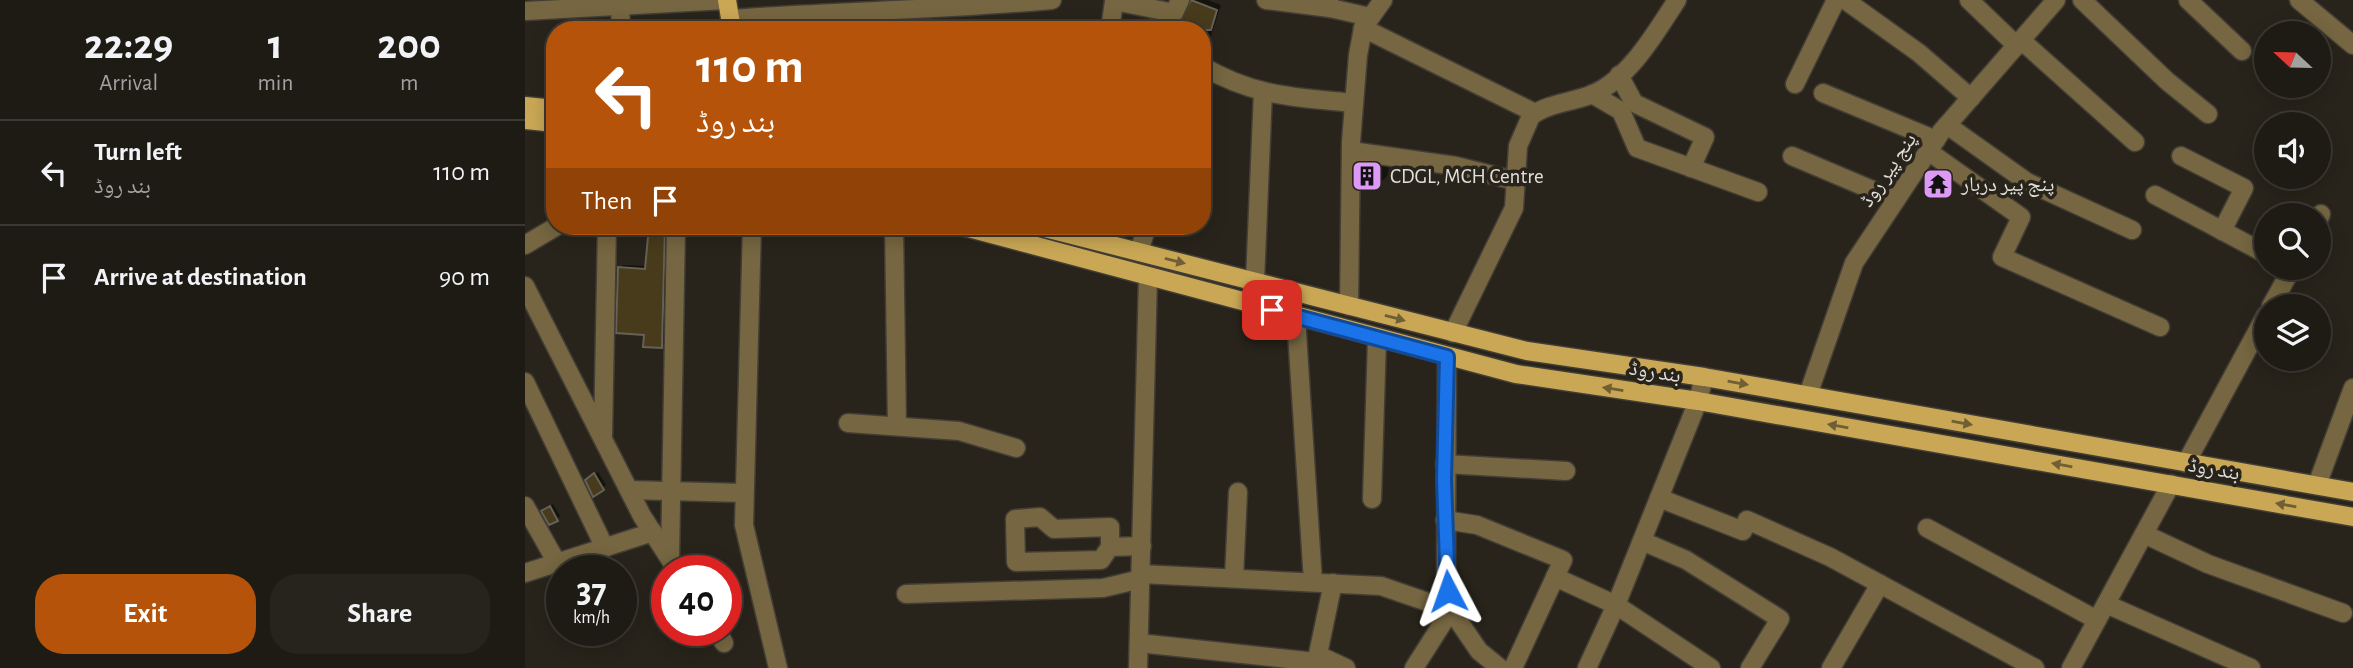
<!DOCTYPE html>
<html lang="en">
<head>
<meta charset="utf-8">
<style>
  :root { --surface:#1e1b14; --page:#26241d; --text:#f1f3f6; --muted:#a1a1a0; --line:#3c3934; --accent:#b45309 }
  body { margin:0; font-family:"Alegreya Sans","Noto Naskh Arabic",sans-serif; background:var(--page); color:var(--text); height:100vh; display:flex; flex-direction:column; font-size:26px; white-space:nowrap }
  * { box-sizing:border-box; margin:0 }
  p { font-size:23px; color:var(--muted) }
  .icon { flex:none; width:38px; height:38px; fill:none; stroke:currentColor; stroke-width:2; stroke-linecap:round; stroke-linejoin:round }
  .map { position:relative; flex:1; overflow:hidden }
  .details { display:flex; flex-direction:column; background:var(--surface); width:525px }
  .details>* { flex:none }
  .hud { position:absolute; left:21px; top:21px; width:665px; height:214px; border-radius:28px; box-shadow:0 4px 18px #0003,0 0 0 2px var(--line); background:#b45309; color:#fff; overflow:hidden }
  .needle { width:46px; rotate:292deg }
  .controls { position:absolute; left:1729px; top:21px; display:grid; gap:14px }
  .controls a { display:grid; place-items:center; width:77px; height:77px; border-radius:50%; background:var(--surface); box-shadow:0 4px 18px #0003,0 0 0 2px var(--line); font-size:35px }
  .speed { position:absolute; left:21px; top:555px; display:flex; gap:14px; font-size:35px; font-weight:700; text-align:center }
  .speed>* { display:grid; place-content:center; width:91px; height:91px; border-radius:50%; background:var(--surface); box-shadow:0 4px 18px #0003,0 0 0 2px var(--line); line-height:1 }
  .speed small { font-size:18px; font-weight:400 }
  .speed .limit { border:10px solid #d22; background:#fff; color:#111 }
  .pin { position:absolute; display:grid; place-items:center; width:60px; height:60px; color:#fff; margin:-30px; border-radius:14px; box-shadow:0 4px 10px #0006 }
  .me { position:absolute; width:77px; margin:-38px; rotate:356deg; stroke-linejoin:round; filter:drop-shadow(0 0 5px #0008) }
  .turn { display:flex; align-items:center; gap:24px; height:147px; padding:0 35px; font-size:32px }
  .turn .icon { width:91px; height:91px; stroke-width:2.5 }
  .turn b { display:block; font-size:49px; line-height:60px }
  .then { display:flex; align-items:center; height:66px; padding:0 35px; background:#0003; gap:14px; font-size:26px }
  .eta { display:flex; justify-content:space-evenly; align-items:center; height:119px; text-align:center }
  .eta b { font-size:42px; font-weight:600; line-height:49px }
  .cta { display:flex; gap:14px; margin-top:auto; padding:14px 35px }
  .cta a { flex:1; height:80px; border-radius:28px; background:var(--accent); color:#fff; font-size:28px; font-weight:600; line-height:80px; text-align:center }
  .cta a+a { background:var(--page); color:var(--text) }
  ul { padding:0; list-style:none }
  li { display:flex; align-items:center; gap:21px; height:105px; padding:0 35px; border-top:2px solid var(--line) }
  li div { flex:1 }
  li b { display:block; font-size:26px }
  li em { font-style:normal }
  main { display:flex; flex:1; min-height:0 }
  .map>svg:first-child { display:block }
  .shadow { fill:#0007 }
  .building { fill:#483b1b; stroke:#656157; stroke-width:2 }
  .lines { fill:none; stroke-linecap:round; stroke-linejoin:round }
  .minor-casing { stroke:#423e36; stroke-width:21 }
  .major-casing { stroke:#423e36; stroke-width:21 }
  .minor { stroke:#766641; stroke-width:18 }
  .major { stroke:#c9a755; stroke-width:18 }
  .oneway { fill:#705f35 }
  .route-casing { stroke:#114b97; stroke-width:18 }
  .route { stroke:#1a73e8; stroke-width:12 }
  .labels { text-anchor:middle; dominant-baseline:central; stroke-width:7; stroke-linejoin:round; paint-order:stroke }
  .street-label { font-size:21px; fill:#e1dfd9; stroke:#28241b }
  .poi-label { font-size:21px; fill:#e1dfd9; stroke:#28241b; text-anchor:start }
</style>
</head>
<body>
<main>
<section class="details">
<div class="eta">
<div><b>22:29</b><p>Arrival</p></div>
<div><b>1</b><p>min</p></div>
<div><b>200</b><p>m</p></div>
</div>
<ul>
<li><svg class="icon" aria-label="left" viewBox="0 0 24 24"><path d="M17 20v-9H6M10 6l-5 5 5 5"/></svg><div><b>Turn left</b><p>بند روڈ</p></div><em>110 m</em></li>
<li><svg class="icon" aria-label="arrive" viewBox="0 0 24 24"><path d="M6 21V4h12l-3 4 3 4H6"/></svg><div><b>Arrive at destination</b></div><em>90 m</em></li>
</ul>
<div class="cta"><a>Exit</a><a>Share</a></div>
</section>
<div class="map">
<svg width="1828" height="668" viewBox="0 0 1828 668">
  <rect width="100%" height="100%" fill="#28241b"/>
  <!-- shadow -->
  <g class="shadow">
    <polygon points="669,0 683,0 696,5 682,48 677,53 677,30"/>
    <polygon points="849,157 863,157 864,174 853,185 839,167"/>
    <polygon points="125,226 143,226 140,343 137,346 120,333 95,268 98,265 122,266"/>
    <polygon points="73,472 81,485 69,494 65,477"/>
    <polygon points="28,504 35,516 32,519 18,511"/>
  </g>
  <!-- building -->
  <g class="building">
    <polygon points="666,0 692,10 686,30 650,30"/>
    <polygon points="853,166 854,186 837,186 837,167"/>
    <polygon points="124,226 140,226 137,348 118,347 119,335 91,333 93,267 120,269"/>
    <polygon points="69,473 79,490 68,497 60,480"/>
    <polygon points="25,506 33,521 24,525 16,511"/>
  </g>
  <g class="lines">
    <!-- minor casing -->
    <g class="minor-casing">
      <g id="minor">
        <polyline points="741,0 805,8"/>
        <polyline points="804,0 805,8 845,17"/>
        <polyline points="1320,0 1394,53 1446,98"/>
        <polyline points="1444,0 1492,46"/>
        <polyline points="1557,0 1642,81 1683,114"/>
        <polyline points="1663,0 1717,51"/>
        <polyline points="1774,0 1828,45"/>
        <polyline points="95,6 96,30"/>
        <polyline points="0,11 202,0"/>
        <path d="M205,19C312,11 420,10 527,0"/>
        <polyline points="838,28 1010,113"/>
        <polyline points="585,30 589,1 649,13 655,0"/>
        <polyline points="1496,40 1610,142"/>
        <path d="M677,66C730,97 770,97 829,103"/>
        <polyline points="1094,75 1109,103 1180,137 1166,168"/>
        <polyline points="1270,84 1311,0"/>
        <polyline points="1298,93 1411,140"/>
        <polyline points="1067,94 1096,111 1112,148 1233,192"/>
        <polyline points="1422,125 1502,182 1607,230"/>
        <polyline points="826,151 931,166 991,181"/>
        <polyline points="1403,151 1496,217 1477,257 1635,327"/>
        <polyline points="1267,156 1371,200"/>
        <polyline points="1656,156 1719,188 1697,231"/>
        <polyline points="1630,195 1741,254"/>
        <polyline points="1794,219 1796,214"/>
        <polyline points="227,226 219,525 253,668"/>
        <polyline points="369,226 372,425"/>
        <polyline points="0,245 32,226"/>
        <polyline points="614,252 622,226"/>
        <polyline points="730,281 738,92"/>
        <polyline points="0,286 117,516 152,570"/>
        <polyline points="824,306 826,142 833,55 838,28 858,0"/>
        <polyline points="1746,306 1767,268"/>
        <polyline points="771,317 788,582"/>
        <path d="M928,333L989,208L993,146L1006,116C1023,103 1049,102 1068,94C1105,78 1131,32 1152,0"/>
        <polyline points="922,357 921,572 926,610 954,651 975,668"/>
        <polyline points="0,382 80,548"/>
        <polyline points="1283,395 1329,263 1416,132 1531,0"/>
        <polyline points="323,423 434,431 491,448"/>
        <polyline points="78,436 82,226"/>
        <polyline points="1661,463 1741,315"/>
        <polyline points="920,464 1041,471"/>
        <polyline points="1792,485 1828,388"/>
        <polyline points="104,490 219,493"/>
        <polyline points="1134,498 1218,531 1222,520 1305,557 1510,668"/>
        <polyline points="847,499 852,339"/>
        <polyline points="0,506 32,563"/>
        <polyline points="920,520 952,525 1038,560 988,668"/>
        <polyline points="1402,528 1572,620"/>
        <polyline points="1619,534 1683,564 1818,613"/>
        <polyline points="1117,541 1161,560 1255,619 1225,668"/>
        <polyline points="585,547 585,527 529,529 515,517 490,519 491,562 576,560 585,547 617,546"/>
        <polyline points="145,559 151,226"/>
        <polyline points="0,573 128,532"/>
        <polyline points="616,574 856,586 926,610 889,668"/>
        <polyline points="1030,577 1091,605 1186,668"/>
        <polyline points="709,578 713,492"/>
        <polyline points="381,594 578,588 616,579"/>
        <polyline points="1581,604 1726,668"/>
        <polyline points="191,630 199,643"/>
        <polyline points="614,643 791,662"/>
        <polyline points="793,655 821,668"/>
        <polyline points="613,668 623,277"/>
        <polyline points="790,668 808,583"/>
        <polyline points="1062,668 1091,605 1173,401 1179,377"/>
        <polyline points="1306,668 1355,584"/>
        <polyline points="1546,668 1646,484"/>
      </g>
    </g>
    <!-- major casing -->
    <g class="major-casing">
      <g id="major">
        <polyline points="202,0 207,30"/>
        <polyline points="0,106 30,109"/>
        <polyline points="0,120 30,123"/>
        <polyline points="436,226 991,374 1173,401 1828,517"/>
        <polyline points="512,226 1002,351 1179,377 1828,492"/>
      </g>
    </g>
    <!-- minor -->
    <use href="#minor" class="minor"/>
    <!-- major -->
    <use href="#major" class="major"/>
  </g>
  <!-- one-way arrows -->
  <defs><path id="oneway-solid" d="M-6-.8H1V-3.2L6.5 0L1 3.2V.8H-6Z" transform="scale(1.75)"/></defs>
  <g class="oneway">
    <use href="#oneway-solid" transform="translate(650 261) rotate(14)"/>
    <use href="#oneway-solid" transform="translate(870 318) rotate(15)"/>
    <use href="#oneway-solid" transform="translate(1213 383) rotate(10)"/>
    <use href="#oneway-solid" transform="translate(1088 389) rotate(-171)"/>
    <use href="#oneway-solid" transform="translate(1437 423) rotate(10)"/>
    <use href="#oneway-solid" transform="translate(1313 426) rotate(-170)"/>
    <use href="#oneway-solid" transform="translate(1537 465) rotate(-170)"/>
    <use href="#oneway-solid" transform="translate(1761 505) rotate(-170)"/>
  </g>
  <g class="lines">
    <!-- route casing -->
    <g class="route-casing">
      <polyline id="route" points="747,310 922,357 919,480 923,591"/>
    </g>
    <!-- route -->
    <use href="#route" class="route"/>
  </g>
  <!-- icons -->
  <defs>
    <g id="building-square" transform="scale(1.575)"><rect x="-9" y="-9" width="18" height="18" rx="4" fill="#dc99f5" stroke="#28241b"/><path d="M-4-6H4V6H1V3H-1V6H-4ZM-2.5-4.3h1.7v1.8h-1.7ZM.8-4.3h1.7v1.8H.8ZM-2.5-1h1.7V.8h-1.7ZM.8-1h1.7V.8H.8Z" fill="#111"/></g>
    <g id="temple-square" transform="scale(1.575)"><rect x="-9" y="-9" width="18" height="18" rx="4" fill="#dc99f5" stroke="#28241b"/><path d="M0-6L5-2H3V0L6.5 2.5H4V6H1.5V3h-3V6H-4V2.5H-6.5L-3 0V-2H-5Z" fill="#111"/></g>
  </defs>
  <g fill-rule="evenodd">
    <use href="#building-square" x="842" y="176"/>
    <use href="#temple-square" x="1413" y="184"/>
  </g>
  <g class="labels">
    <!-- street labels -->
    <g class="street-label">
      <text transform="translate(1363 170) rotate(-56)">پنج پیر روڈ</text>
      <text transform="translate(1130 372) rotate(9)">بند روڈ</text>
      <text transform="translate(1689 469) rotate(10)">بند روڈ</text>
    </g>
    <!-- poi labels -->
    <g class="poi-label">
      <text x="865" y="176">CDGL, MCH Centre</text>
      <text x="1436" y="184">پنج پیر دربار</text>
    </g>
  </g>
</svg>
<div class="controls">
<a><svg class="needle" viewBox="-14 -14 28 28"><path d="M0-13l5 13h-10z" fill="#e53935"/><path d="M0 13l5-13h-10z" fill="#a1a1a0"/></svg></a>
<a><svg class="icon" aria-label="sound" viewBox="0 0 24 24"><path d="M4 9h4l5-4v14l-5-4H4zM17 9q2 3 0 6"/></svg></a>
<a><svg class="icon" aria-label="search" viewBox="0 0 24 24"><circle cx="10" cy="10" r="6"/><path d="M15 15l6 6"/></svg></a>
<a><svg class="icon" aria-label="layers" viewBox="0 0 24 24"><path d="M12 4l9 5-9 5-9-5zM3 14l9 5 9-5"/></svg></a>
</div>
<div class="speed"><div>37<small>km/h</small></div><div class="limit">40</div></div>
<div class="pin" style="left:747px;top:310px;background:#d93025"><svg class="icon" aria-label="arrive" viewBox="0 0 24 24"><path d="M6 21V4h12l-3 4 3 4H6"/></svg></div>
<svg class="me" style="left:923px;top:591px" viewBox="-20 -20 40 40"><path d="M0-17L14 15 0 8-14 15z" fill="#1a73e8" stroke="#fff" stroke-width="4"/></svg>
<div class="hud">
<div class="turn"><svg class="icon" aria-label="left" viewBox="0 0 24 24"><path d="M17 20v-9H6M10 6l-5 5 5 5"/></svg><div><b>110 m</b>بند روڈ</div></div>
<div class="then">Then<svg class="icon" aria-label="arrive" viewBox="0 0 24 24"><path d="M6 21V4h12l-3 4 3 4H6"/></svg></div>
</div>
</div>
</main>
</body>
</html>
